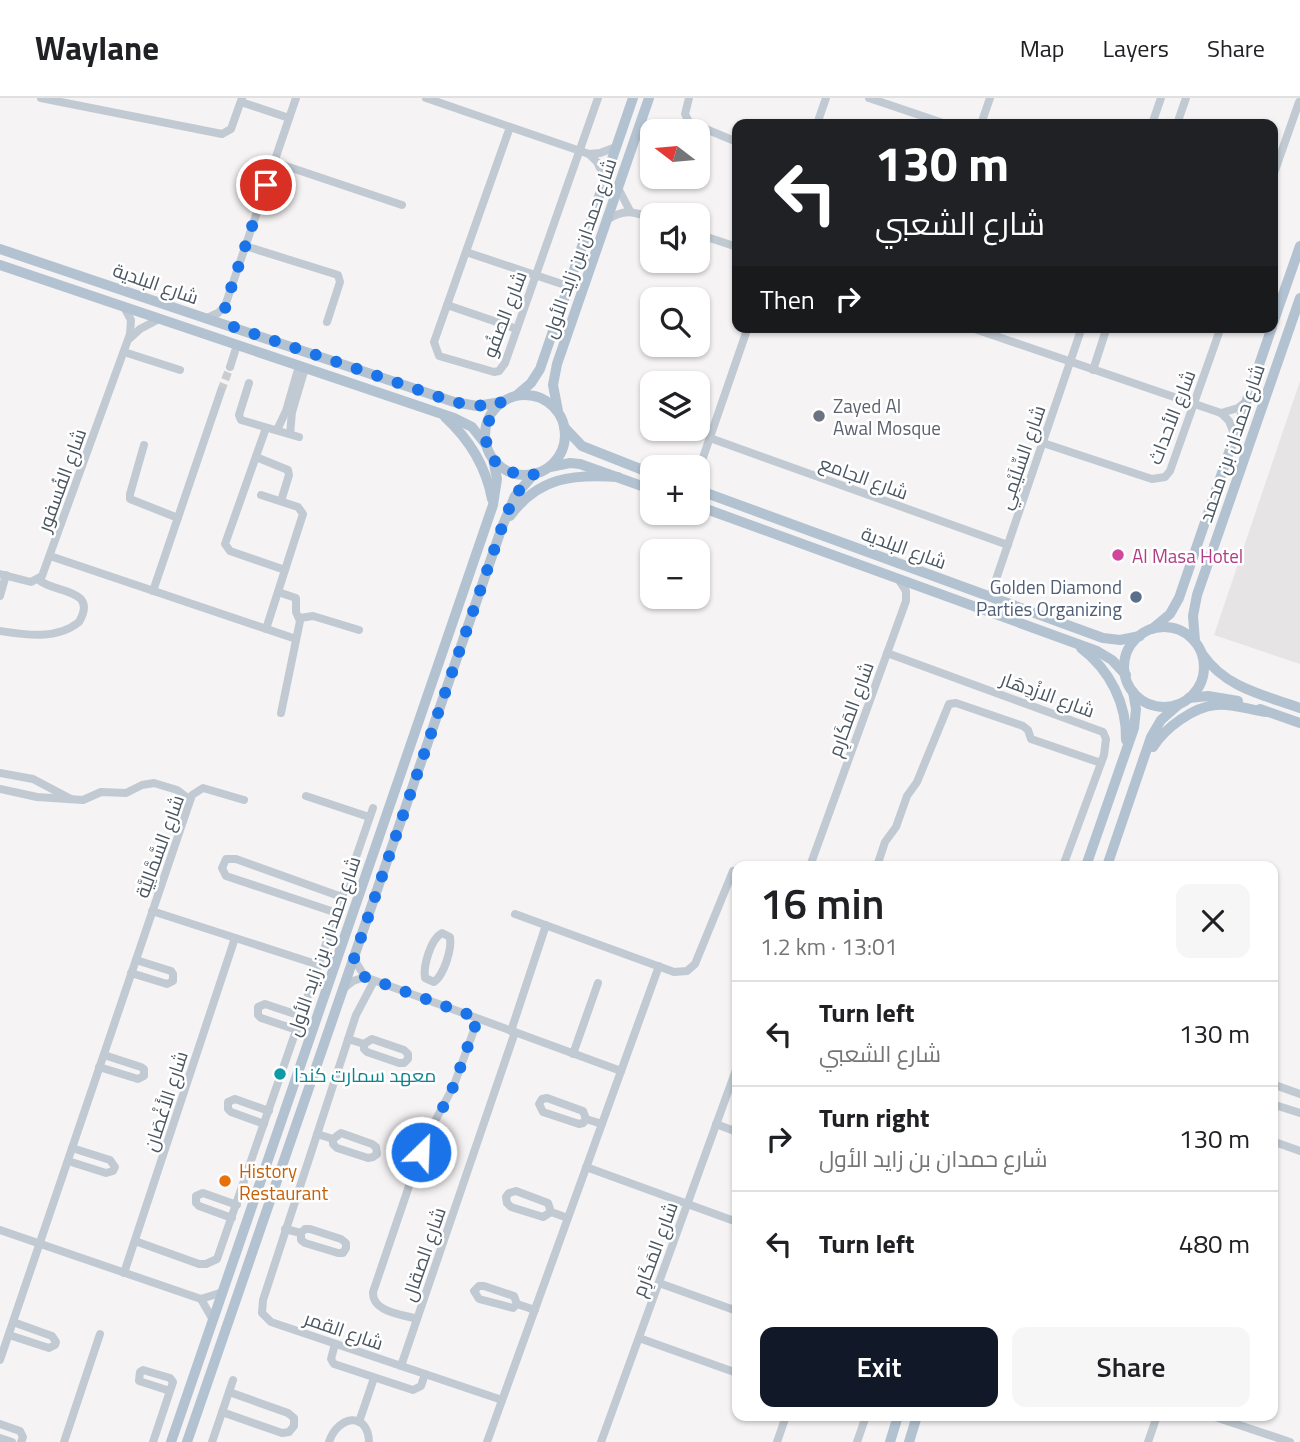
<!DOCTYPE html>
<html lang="en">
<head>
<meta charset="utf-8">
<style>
  :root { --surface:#fff; --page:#f6f6f6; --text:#202124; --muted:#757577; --line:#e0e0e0; --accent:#111827 }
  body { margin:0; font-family:"Titillium Web",Cairo,sans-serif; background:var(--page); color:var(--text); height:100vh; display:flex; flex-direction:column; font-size:26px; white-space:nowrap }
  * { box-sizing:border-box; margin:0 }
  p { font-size:23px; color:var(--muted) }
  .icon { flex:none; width:38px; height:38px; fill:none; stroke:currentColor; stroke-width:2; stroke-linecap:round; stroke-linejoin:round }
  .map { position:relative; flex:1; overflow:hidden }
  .drawer { position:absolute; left:732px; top:763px; width:546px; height:560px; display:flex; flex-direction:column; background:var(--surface); border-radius:14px; box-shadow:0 2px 5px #0004 }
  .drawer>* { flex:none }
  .hud { position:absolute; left:732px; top:21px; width:546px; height:214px; border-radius:14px; box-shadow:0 2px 5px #0004; background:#202124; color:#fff; overflow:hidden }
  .needle { width:46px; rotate:286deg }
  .tools { position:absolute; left:640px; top:21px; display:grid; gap:14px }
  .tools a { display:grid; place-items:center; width:70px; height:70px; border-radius:14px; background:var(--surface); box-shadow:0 2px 5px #0004; font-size:35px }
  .pin { position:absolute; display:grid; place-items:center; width:60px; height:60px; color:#fff; margin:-30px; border:4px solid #fff; border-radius:50%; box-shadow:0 2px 7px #0007 }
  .me { position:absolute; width:77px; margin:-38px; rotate:24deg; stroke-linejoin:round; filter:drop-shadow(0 0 5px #0008) }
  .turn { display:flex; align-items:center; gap:24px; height:147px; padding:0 28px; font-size:32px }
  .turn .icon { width:91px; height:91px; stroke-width:2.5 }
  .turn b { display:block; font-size:49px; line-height:60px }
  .then { display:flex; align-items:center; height:66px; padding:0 28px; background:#0003; gap:14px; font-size:26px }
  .round { display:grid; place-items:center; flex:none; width:74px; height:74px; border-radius:14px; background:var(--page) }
  .head { display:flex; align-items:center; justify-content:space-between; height:119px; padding:0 28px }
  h1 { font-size:42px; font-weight:600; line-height:52px }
  .button { display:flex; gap:14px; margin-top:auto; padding:14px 28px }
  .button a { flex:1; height:80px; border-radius:14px; background:var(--accent); color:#fff; font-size:28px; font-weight:600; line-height:80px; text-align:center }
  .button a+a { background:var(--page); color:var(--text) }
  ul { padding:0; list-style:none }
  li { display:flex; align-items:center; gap:21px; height:105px; padding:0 28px; border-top:2px solid var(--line) }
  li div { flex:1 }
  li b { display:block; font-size:26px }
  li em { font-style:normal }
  header { display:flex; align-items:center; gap:42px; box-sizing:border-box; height:98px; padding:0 35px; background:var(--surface); border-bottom:2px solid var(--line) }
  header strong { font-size:33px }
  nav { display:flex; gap:38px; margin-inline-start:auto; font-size:24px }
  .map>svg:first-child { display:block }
  .education { fill:#e6e4e5 }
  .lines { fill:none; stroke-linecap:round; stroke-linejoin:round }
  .minor-tunnel { stroke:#caccce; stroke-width:8; stroke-dasharray:8 4; stroke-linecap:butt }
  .minor { stroke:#c1cad2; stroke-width:8 }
  .major { stroke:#b3c2d1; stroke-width:10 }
  .route { stroke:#1a73e8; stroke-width:12; stroke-dasharray:0 21.6 }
  .worship-dot { fill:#6b7280; stroke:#fff; stroke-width:2.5 }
  .hotel-dot { fill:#d1479c; stroke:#fff; stroke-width:2.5 }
  .service-dot { fill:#5c6f8a; stroke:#fff; stroke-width:2.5 }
  .culture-dot { fill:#0f9aa8; stroke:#fff; stroke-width:2.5 }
  .food-dot { fill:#e8710a; stroke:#fff; stroke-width:2.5 }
  .labels { text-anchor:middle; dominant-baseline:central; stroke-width:5; stroke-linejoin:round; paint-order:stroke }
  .street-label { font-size:19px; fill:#4a5661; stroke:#fff }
  .worship-label { font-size:19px; fill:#5b616d; stroke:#fff; text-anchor:start }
  .hotel-label { font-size:19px; fill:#b23c85; stroke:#fff; text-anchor:start }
  .service-label { font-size:19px; fill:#4e5e75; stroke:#fff; text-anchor:end }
  .culture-label { font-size:19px; fill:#0d838f; stroke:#fff; text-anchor:start }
  .food-label { font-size:19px; fill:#c56008; stroke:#fff; text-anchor:start }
</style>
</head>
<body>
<header>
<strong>Waylane</strong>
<nav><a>Map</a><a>Layers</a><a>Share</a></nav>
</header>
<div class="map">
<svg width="1300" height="1344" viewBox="0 0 1300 1344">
  <rect width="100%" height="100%" fill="#f5f3f3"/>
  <!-- education -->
  <polygon class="education" points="1300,283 1300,566 1214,537"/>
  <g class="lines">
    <!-- minor-tunnel -->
    <polyline class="minor-tunnel" points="221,293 230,269"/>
    <!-- minor -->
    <g class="minor">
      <polyline points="41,0 222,36 231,31 242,0"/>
      <polyline points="426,0 589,56 597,64 605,80"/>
      <polyline points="689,0 685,16 689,24 737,44"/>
      <polyline points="869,0 946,26"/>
      <polyline points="241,4 289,20"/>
      <polyline points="817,26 826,0"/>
      <polyline points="981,26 990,0"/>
      <polyline points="1152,26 1161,0"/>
      <polyline points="1177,26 1186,0"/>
      <polyline points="510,29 434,244 439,258 494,274 499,273 505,265 598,0"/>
      <polyline points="589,56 600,55 616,49"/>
      <polyline points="274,64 402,107"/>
      <polyline points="1272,81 1299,4"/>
      <polyline points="618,90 630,113"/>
      <path d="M607,122C624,110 635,114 653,120"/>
      <polyline points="698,136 737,149"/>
      <polyline points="245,148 338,177 340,184 327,224"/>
      <polyline points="466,154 568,188"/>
      <polyline points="447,207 517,231"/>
      <polyline points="207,220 218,215 225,208 296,0"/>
      <polyline points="969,229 1221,315 1229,323 1235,338"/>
      <polyline points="129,241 140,231 159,221"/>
      <polyline points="124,254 180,272"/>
      <polyline points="230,269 237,247"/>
      <polyline points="1093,272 1107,229"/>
      <polyline points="249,285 239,317 241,322 299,339"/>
      <polyline points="1221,315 1238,310 1247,303"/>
      <polyline points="266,330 225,446 230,453 285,472"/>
      <polyline points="277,332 286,313 299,268"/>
      <polyline points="290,336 292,314 305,270"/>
      <polyline points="710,340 1008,447"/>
      <polyline points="1043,345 1152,381 1165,379 1170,373 1221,229"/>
      <polyline points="144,347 130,396 130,401 178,420"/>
      <polyline points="256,359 288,372 289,377 281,403"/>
      <polyline points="698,374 748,229"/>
      <polyline points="261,397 298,409 303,416 266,531"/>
      <polyline points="50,458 296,541"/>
      <polyline points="0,476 31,484 42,478 130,236 131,222 124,209"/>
      <polyline points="153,493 221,293"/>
      <polyline points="278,494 296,500 296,514 300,523 281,615"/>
      <polyline points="0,498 6,477"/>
      <polyline points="990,499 1082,229"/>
      <polyline points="300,520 313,518 359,532"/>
      <path d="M0,533C26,537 57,542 79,524C99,490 53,495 39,482"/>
      <polyline points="887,555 1103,634 1106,641 1104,657 1063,768"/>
      <polyline points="0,675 33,681 71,701"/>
      <polyline points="0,691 37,699 83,702 101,694 126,695 142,687 154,685 177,692 190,702"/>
      <polyline points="306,698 369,719"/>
      <polyline points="810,768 906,503 906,493 899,482"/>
      <polyline points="877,768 885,744 896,729 907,698 917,684 949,606 956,605 1023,628 1028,632 1031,641 1101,665"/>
      <polyline points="152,813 319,867"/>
      <polyline points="337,815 226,778 222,770 226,761 236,761 342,799"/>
      <polyline points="515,816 674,874 687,873 695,866 733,773"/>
      <path d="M442,835L450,839C452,851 444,877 434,884L425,880C423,867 431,841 442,835Z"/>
      <polyline points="354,861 365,879 621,973"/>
      <polyline points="131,875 167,886 173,883 173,876 171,873 136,862"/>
      <polyline points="374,883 356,917 263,1202 262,1215 271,1224 502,1302"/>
      <polyline points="344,890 353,883 365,879"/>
      <polyline points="297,932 261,920 258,917 258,909 265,906 301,918"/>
      <polyline points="511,933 546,827"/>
      <polyline points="348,941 364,946 372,941 404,952 408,956 408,961 404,965 399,965 367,954 364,951 364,946"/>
      <polyline points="573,956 598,885"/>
      <polyline points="99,969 138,981 144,978 144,971 141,969 104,957"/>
      <polyline points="1272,986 1300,996"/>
      <polyline points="1272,1006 1300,1015"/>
      <polyline points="586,1021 583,1025 579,1026 543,1014 539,1006 542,1001 547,1000 583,1013 586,1021 602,1026"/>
      <polyline points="264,1026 231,1014 228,1011 228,1004 235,1001 269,1013"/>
      <polyline points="716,1026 737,1034"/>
      <polyline points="317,1036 333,1041 341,1035 372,1046 376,1049 377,1056 373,1059 368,1060 337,1050 333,1046 333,1041"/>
      <polyline points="1272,1043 1300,1053"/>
      <polyline points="68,1063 106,1075 113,1073 115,1069 110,1062 72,1050"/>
      <polyline points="586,1069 737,1124"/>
      <polyline points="551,1114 548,1105 516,1093 509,1095 506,1099 507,1105 511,1109 543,1119 551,1114 568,1120"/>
      <polyline points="232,1120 199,1108 196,1105 196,1098 203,1095 237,1107"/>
      <polyline points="285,1131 301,1135 305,1131 310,1131 341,1141 346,1145 346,1150 343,1155 338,1155 305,1145 301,1142 301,1135"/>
      <polyline points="0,1132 201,1201 223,1194"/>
      <polyline points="135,1143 199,1166 206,1166 217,1161 373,710"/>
      <polyline points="124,1175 235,840"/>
      <polyline points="659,1185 737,1213"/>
      <polyline points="201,1201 213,1222"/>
      <polyline points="517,1206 513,1210 479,1201 474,1193 479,1188 484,1188 514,1198 517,1206 535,1212"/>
      <path d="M417,1221C401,1216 372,1214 373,1194L424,1044L454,987L478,921"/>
      <polyline points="9,1237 49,1250 55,1247 56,1244 52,1238 13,1224"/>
      <polyline points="639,1240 737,1275"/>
      <polyline points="335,1246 331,1261 334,1266 413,1292 421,1288 425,1276"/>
      <polyline points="0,1262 192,697 203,690 244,702"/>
      <polyline points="401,1268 515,934"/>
      <polyline points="222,1314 282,1335 289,1334 294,1328 294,1320 288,1315 229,1294"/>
      <polyline points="1212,1318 1290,1344"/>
      <polyline points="359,1324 374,1280"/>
      <polyline points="0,1326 20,1333 23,1339 21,1344"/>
      <polyline points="0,1340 12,1344"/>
      <polyline points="64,1344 100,1236"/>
      <polyline points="153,1344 173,1284 170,1280 143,1272 140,1274 139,1283 170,1293"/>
      <polyline points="212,1344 233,1282"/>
      <path d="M329,1344C338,1317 368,1313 369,1344"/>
      <polyline points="487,1344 659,868"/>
      <polyline points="601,1344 737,969"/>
      <polyline points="777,1344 786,1318"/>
      <polyline points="857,1344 866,1318"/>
      <polyline points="1148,1344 1157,1318"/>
    </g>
    <!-- major -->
    <g class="major">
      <polyline points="0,151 454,304 477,308 501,304"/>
      <polyline points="0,167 454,320 472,329 487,348"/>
      <polyline points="1272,228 1300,148"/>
      <polyline points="517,297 531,285 540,271 633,0"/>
      <circle cx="525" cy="337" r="40"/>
      <polyline points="558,313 553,287 557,266 649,0"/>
      <path d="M445,319C469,341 486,369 492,401"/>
      <polyline points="564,329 582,348 653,376"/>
      <polyline points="550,369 570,365 580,366 653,392"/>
      <polyline points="698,392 1103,540 1120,542 1140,538"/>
      <polyline points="698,408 1097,553 1112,562 1126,577"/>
      <path d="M510,418C539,379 572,376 618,379"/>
      <circle cx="1164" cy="569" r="40"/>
      <polyline points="1152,531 1170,516 1179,500 1272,229"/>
      <polyline points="1195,543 1193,518 1197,497 1300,200"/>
      <path d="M1081,550C1110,572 1127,606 1126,642"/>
      <path d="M1203,557C1226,590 1264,597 1300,610"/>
      <polyline points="1189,600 1208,598 1238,603"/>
      <polyline points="1260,611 1300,625"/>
      <path d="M1153,649C1165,630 1193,609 1216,607C1232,605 1250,612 1266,614"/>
      <polyline points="1086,768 1134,630 1136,611 1133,594"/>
      <polyline points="1107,768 1151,639 1161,622 1178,607"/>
      <polyline points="171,1344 493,407 497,381 493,361"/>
      <polyline points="187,1344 502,429 515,398 534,376"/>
      <polyline points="890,1344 898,1318"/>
      <polyline points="909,1344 917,1318"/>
    </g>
  </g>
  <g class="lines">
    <!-- route -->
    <path class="route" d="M266,87L225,208L226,217L234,229L454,304L477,308L501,304C471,336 488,381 534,376L514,398L502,429L354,860L365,879L478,920L454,987L421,1054"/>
  </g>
  <!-- markers -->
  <circle class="worship-dot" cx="819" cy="318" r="7"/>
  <circle class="hotel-dot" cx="1118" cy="457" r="7"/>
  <circle class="service-dot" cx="1136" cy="499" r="7"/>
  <circle class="culture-dot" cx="280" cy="976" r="7"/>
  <circle class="food-dot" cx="225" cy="1083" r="7"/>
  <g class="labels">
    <!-- street labels -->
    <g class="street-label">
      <text transform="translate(579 150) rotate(-71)">شارع حمدان بن زايد الأول</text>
      <text transform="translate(156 185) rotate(19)">شارع البلدية</text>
      <text transform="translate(504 216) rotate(-69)">شارع الصفُو</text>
      <text transform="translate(1171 319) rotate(-69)">شارع الأحداث</text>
      <text transform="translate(1231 345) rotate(-71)">شارع حمدان بن محمد</text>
      <text transform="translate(1021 359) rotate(-71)">شارع السِّلَيْمِي</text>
      <text transform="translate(864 379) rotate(20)">شارع الجامع</text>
      <text transform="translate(61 382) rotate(-70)">شارع الفُسفور</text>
      <text transform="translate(904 449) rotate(20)">شارع البلدية</text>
      <text transform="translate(1048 596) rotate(20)">شارع الازْدِهَار</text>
      <text transform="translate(850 611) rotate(-70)">شارع المَكَارِم</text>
      <text transform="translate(159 748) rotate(-70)">شارع السَّمَّالِيَّة</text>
      <text transform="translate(323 848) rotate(-71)">شارع حمدان بن زايد الأول</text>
      <text transform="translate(165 1003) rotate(-72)">شارع الأَغْصَان</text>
      <text transform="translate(654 1151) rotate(-70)">شارع المَكَارِم</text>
      <text transform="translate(423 1156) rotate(-71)">شارع الصقال</text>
      <text transform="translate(344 1232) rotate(19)">شارع القمر</text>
    </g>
    <!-- worship labels -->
    <g class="worship-label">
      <text x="833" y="307">Zayed Al<tspan x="833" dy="22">Awal Mosque</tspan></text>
    </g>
    <!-- hotel labels -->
    <g class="hotel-label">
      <text x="1132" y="457">Al Masa Hotel</text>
    </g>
    <!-- service labels -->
    <g class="service-label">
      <text x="1122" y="488">Golden Diamond<tspan x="1122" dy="22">Parties Organizing</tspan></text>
    </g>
    <!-- culture labels -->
    <g class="culture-label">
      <text x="294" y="976">معهد سمارت كندا</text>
    </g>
    <!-- food labels -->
    <g class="food-label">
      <text x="239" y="1072">History<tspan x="239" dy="22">Restaurant</tspan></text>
    </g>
  </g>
</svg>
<div class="tools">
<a><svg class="needle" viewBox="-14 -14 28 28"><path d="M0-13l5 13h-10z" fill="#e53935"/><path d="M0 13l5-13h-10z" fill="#757577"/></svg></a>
<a><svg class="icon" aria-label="sound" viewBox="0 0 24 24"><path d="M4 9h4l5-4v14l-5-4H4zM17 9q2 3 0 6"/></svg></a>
<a><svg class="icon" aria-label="search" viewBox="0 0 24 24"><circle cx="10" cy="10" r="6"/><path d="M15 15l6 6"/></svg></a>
<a><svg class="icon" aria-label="layers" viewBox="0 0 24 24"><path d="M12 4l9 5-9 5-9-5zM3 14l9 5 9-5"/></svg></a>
<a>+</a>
<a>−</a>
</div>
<div class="pin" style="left:266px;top:87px;background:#d93025"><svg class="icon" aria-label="arrive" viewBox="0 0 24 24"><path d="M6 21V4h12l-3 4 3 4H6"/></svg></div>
<svg class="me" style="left:421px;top:1054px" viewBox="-20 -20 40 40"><circle r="17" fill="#1a73e8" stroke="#fff" stroke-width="3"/><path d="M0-11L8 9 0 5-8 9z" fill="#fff"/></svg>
<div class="hud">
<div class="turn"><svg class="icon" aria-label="left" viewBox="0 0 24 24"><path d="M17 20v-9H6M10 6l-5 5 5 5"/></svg><div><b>130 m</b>شارع الشعبي</div></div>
<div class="then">Then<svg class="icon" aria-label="right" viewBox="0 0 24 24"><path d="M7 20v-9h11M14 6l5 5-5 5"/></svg></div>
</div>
<section class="drawer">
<div class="head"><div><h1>16 min</h1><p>1.2 km · 13:01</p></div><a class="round"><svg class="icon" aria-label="close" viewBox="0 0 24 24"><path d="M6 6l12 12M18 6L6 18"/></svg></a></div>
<ul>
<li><svg class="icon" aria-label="left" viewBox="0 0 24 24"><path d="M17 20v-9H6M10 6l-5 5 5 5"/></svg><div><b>Turn left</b><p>شارع الشعبي</p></div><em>130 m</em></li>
<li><svg class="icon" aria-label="right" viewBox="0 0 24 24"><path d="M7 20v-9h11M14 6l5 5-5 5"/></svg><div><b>Turn right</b><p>شارع حمدان بن زايد الأول</p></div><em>130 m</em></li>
<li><svg class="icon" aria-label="left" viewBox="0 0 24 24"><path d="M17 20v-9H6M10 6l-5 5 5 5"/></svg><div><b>Turn left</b></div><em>480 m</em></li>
</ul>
<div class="button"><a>Exit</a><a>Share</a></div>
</section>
</div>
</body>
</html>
